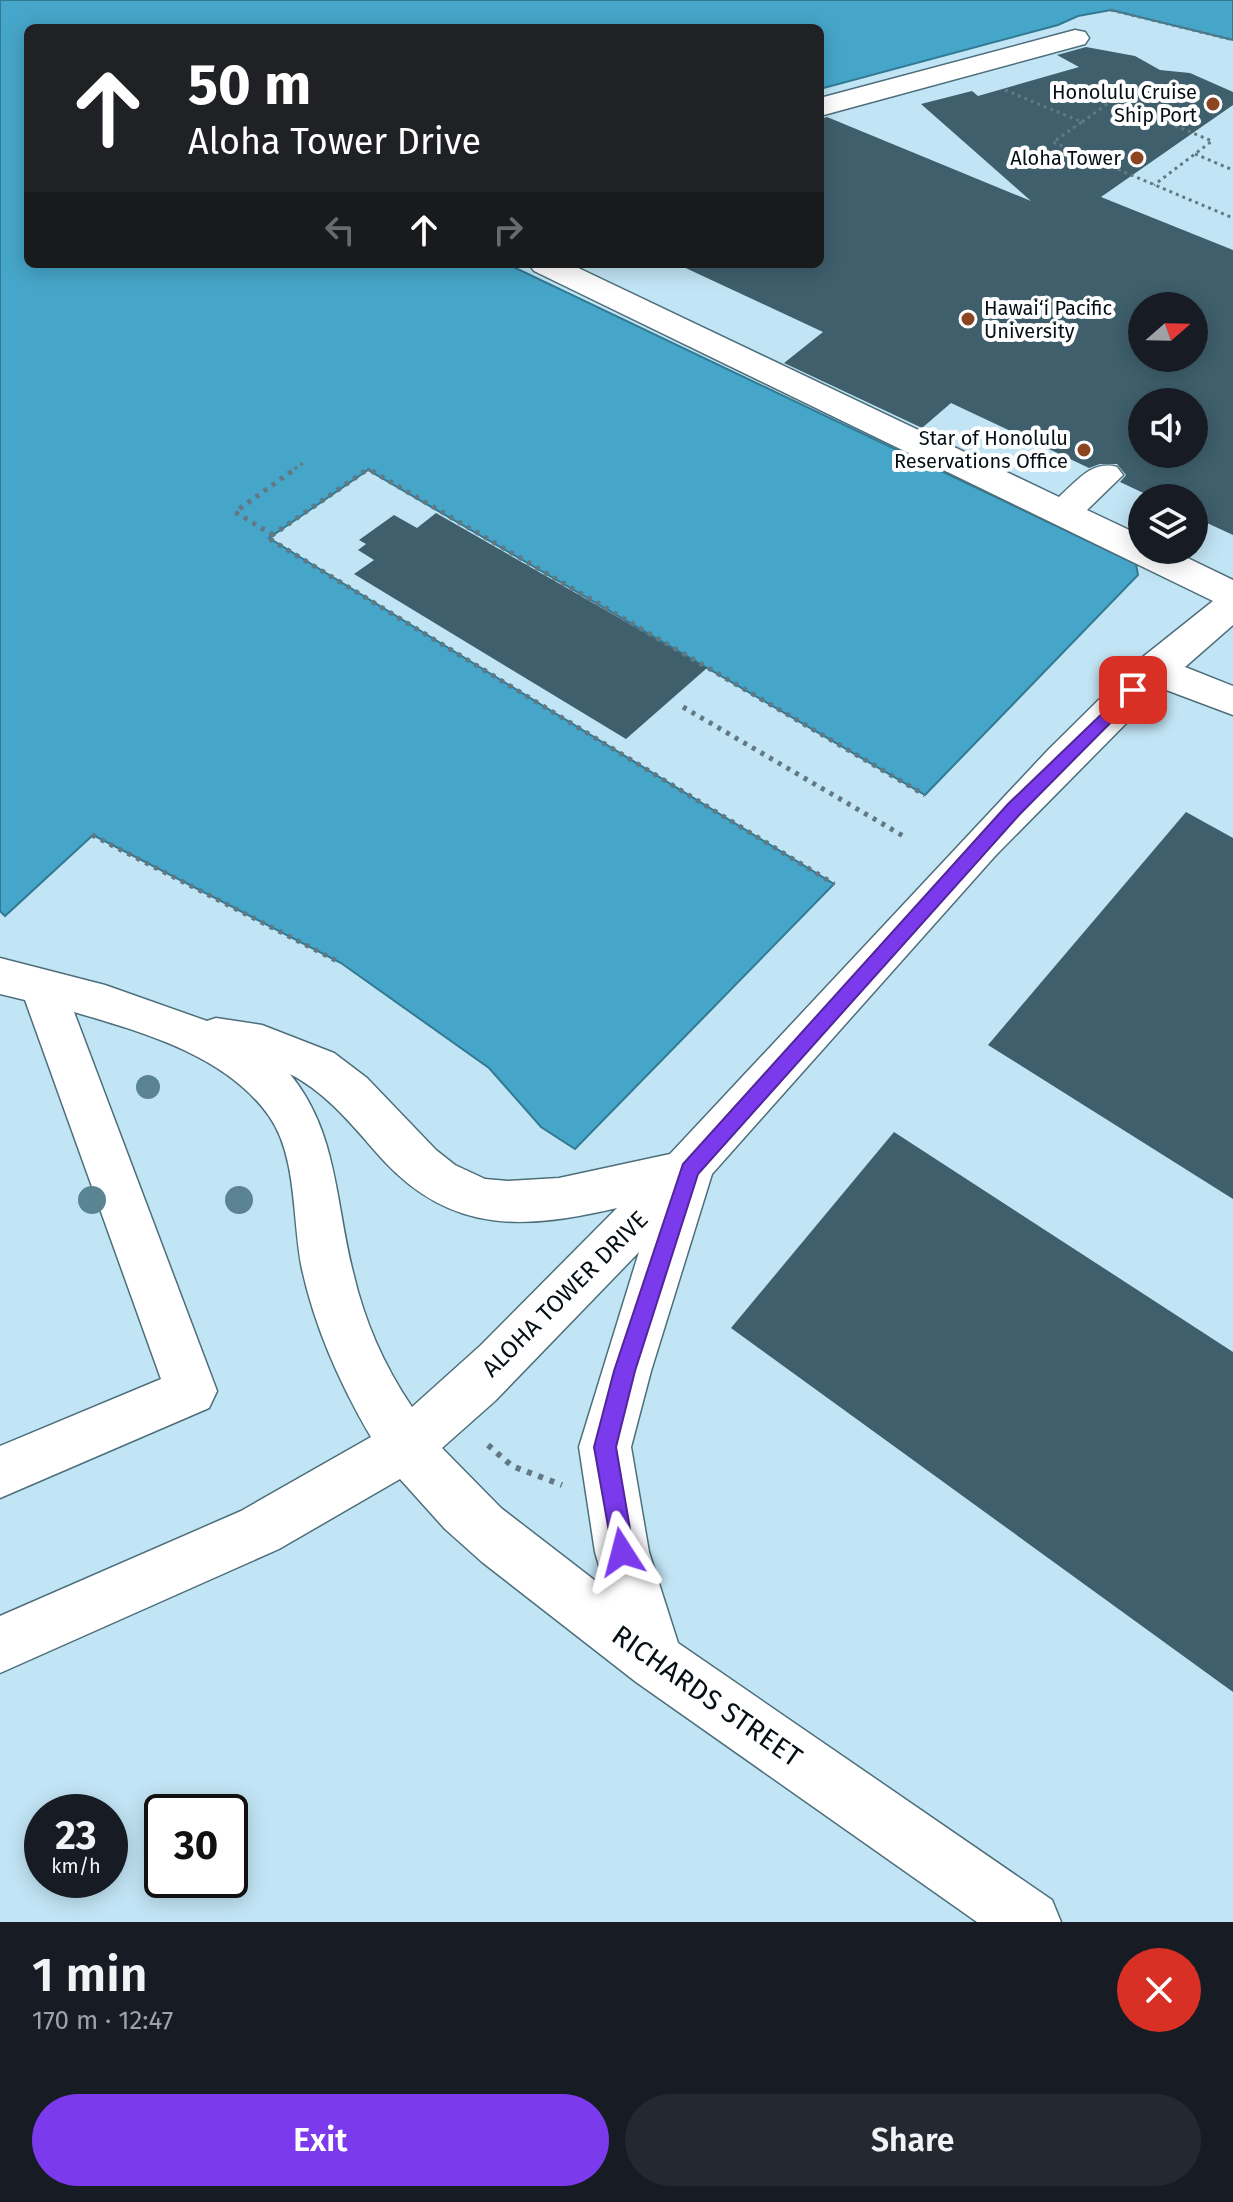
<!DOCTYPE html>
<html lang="en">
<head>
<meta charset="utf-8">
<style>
  :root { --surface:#171b24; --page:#242831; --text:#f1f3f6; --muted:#9ea1a6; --accent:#7c3aed }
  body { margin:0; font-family:"Fira Sans",sans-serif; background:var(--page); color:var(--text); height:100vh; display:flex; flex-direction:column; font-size:30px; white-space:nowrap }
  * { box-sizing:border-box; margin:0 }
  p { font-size:26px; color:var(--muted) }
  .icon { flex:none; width:44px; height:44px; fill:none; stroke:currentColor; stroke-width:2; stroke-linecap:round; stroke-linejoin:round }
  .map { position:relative; height:1922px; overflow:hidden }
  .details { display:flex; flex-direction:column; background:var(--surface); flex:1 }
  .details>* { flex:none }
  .hud { position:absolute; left:24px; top:24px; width:800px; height:244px; border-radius:12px; box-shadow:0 4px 20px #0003; background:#202124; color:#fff; overflow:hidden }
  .needle { width:52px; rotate:70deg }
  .buttons { position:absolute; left:1128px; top:292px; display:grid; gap:16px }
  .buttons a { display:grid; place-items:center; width:80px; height:80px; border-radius:50%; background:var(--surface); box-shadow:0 4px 20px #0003; font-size:40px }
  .speed { position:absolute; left:24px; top:1794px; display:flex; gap:16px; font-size:40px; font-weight:700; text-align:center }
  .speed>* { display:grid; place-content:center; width:104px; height:104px; border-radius:50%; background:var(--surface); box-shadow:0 4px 20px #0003; line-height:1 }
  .speed small { font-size:20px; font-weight:400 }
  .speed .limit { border:4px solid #111; border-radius:12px; background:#fff; color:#111 }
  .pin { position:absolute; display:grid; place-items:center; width:68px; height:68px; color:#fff; margin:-34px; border-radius:16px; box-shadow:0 4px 12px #0006 }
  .me { position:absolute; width:88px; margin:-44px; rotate:351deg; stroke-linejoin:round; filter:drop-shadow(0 0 6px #0008) }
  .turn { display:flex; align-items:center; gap:28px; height:168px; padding:0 32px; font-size:36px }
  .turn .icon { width:104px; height:104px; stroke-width:2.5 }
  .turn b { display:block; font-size:56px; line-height:68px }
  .lanes { display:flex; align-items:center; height:76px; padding:0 32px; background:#0003; justify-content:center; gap:40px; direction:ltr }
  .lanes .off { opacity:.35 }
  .round { display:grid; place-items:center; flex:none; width:84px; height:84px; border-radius:42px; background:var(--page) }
  .summary { display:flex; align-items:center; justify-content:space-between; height:136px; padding:0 32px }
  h1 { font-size:48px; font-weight:600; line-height:60px }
  .button { display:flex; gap:16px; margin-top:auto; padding:16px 32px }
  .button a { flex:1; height:92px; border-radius:48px; background:var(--accent); color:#fff; font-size:32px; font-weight:600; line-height:92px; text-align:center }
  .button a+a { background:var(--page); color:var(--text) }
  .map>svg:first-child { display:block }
  .water { fill:#46a6c9; stroke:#327993; stroke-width:2 }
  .building { fill:#3f5f6c; fill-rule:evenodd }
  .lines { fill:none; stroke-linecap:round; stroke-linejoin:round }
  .minor-casing { stroke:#4d6e7b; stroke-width:3 }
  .path-far2 { stroke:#627984; stroke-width:3; stroke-dasharray:3 4; stroke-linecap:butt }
  .path-far1 { stroke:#627984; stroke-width:5; stroke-dasharray:4 6; stroke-linecap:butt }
  .path { stroke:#627984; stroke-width:6; stroke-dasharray:5 7; stroke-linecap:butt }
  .minor { fill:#fff; fill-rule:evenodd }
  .tree { fill:#5b8493 }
  .route { fill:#7c3aed; stroke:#51269a; stroke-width:2 }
  .poi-dot { fill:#8c4521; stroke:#fff; stroke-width:3 }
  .labels { text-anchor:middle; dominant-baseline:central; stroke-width:8; stroke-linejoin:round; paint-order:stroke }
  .far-poi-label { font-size:20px; fill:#041015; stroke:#fff; text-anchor:end }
  .street-label { font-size:24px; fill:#041015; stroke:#fff }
  .near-street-label { font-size:28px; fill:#041015; stroke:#fff }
</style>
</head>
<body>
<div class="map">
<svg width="1233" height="1922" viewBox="0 0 1233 1922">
  <rect width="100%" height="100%" fill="#c2e5f5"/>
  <!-- water -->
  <polygon class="water" points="0,0 1233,0 1233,40 1111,10 1078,16 1058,25 820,89 820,28 28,28 28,264 507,264 1136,564 1138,575 925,795 368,470 269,538 834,884 575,1149 541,1127 489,1068 341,963 93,835 5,916 0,911"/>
  <!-- building -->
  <g class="building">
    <path d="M1086,47L1135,56L1160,70L1190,73L1233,92V105L1101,197L1233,250V535L1194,517V498H1154L1120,482L1126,475L1117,464H1100L1089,468L951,403L922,428L784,363L823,332L677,264H820V119L827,117L1031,201L921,104L972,91L978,96L1079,67L1057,55ZM1142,306H1194V358H1142ZM1142,402H1194V454H1142Z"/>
    <polygon points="436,513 707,668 626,739 354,574 374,560 358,550 366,544 359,540 394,515 417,528"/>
    <polygon points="1186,812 1233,838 1233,1199 988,1045"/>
    <polygon points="894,1132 1233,1352 1233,1692 731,1328"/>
  </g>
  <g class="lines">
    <!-- minor casing -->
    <g class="minor-casing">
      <g id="minor">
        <polygon points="1075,30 1085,32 1089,38 1085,44 820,116 820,98"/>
        <path d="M529,264H570L1059,497C1077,481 1092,460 1117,467L1123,475L1087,510L1142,536V550H1171L1233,580V625L1185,667L1233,686V715L1161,688L996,855L712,1174L651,1371L631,1447L649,1552L678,1643L1052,1900L1061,1922H977L636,1682L482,1562L445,1529L400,1479L279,1549L0,1673V1616L241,1511L371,1437C341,1386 315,1328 302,1269C292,1222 298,1157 269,1116C226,1055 142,1032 74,1012L217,1391L209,1408L0,1498V1446L161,1379L25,1000L0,994V958L105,985L207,1021L216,1018L262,1025L334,1053L367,1078L436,1150L455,1165L485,1179L508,1181L559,1178L670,1154L1048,750L1139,660L1213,601L534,271ZM290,1074C330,1095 355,1129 384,1161C453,1235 526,1229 617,1208L481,1345L412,1407C384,1366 364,1320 353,1272C335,1202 338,1133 290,1074ZM639,1252L579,1447L595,1552L606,1589L501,1508L442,1448L495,1401Z"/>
      </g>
    </g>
    <!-- path-far2 -->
    <g class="path-far2">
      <polyline points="1111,10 1233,40"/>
      <polyline points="1005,90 1082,122 1053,142 1233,218"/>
      <polyline points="1082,122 1113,100 1212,141 1154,185"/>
      <polyline points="1195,154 1233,170"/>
      <polyline points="289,473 306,461"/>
      <polyline points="362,473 368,469 376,473"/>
    </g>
    <!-- path-far1 -->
    <g class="path-far1">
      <polyline points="365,471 268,538 834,884"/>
      <polyline points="372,471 925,795"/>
      <polyline points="273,535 235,512 292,471"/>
      <polyline points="683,707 905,837"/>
      <polyline points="92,835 341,963"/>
    </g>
    <!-- path -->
    <polyline class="path" points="488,1445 512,1466 562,1485"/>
    <!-- minor -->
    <use href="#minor" class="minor"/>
  </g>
  <!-- trees -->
  <g class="tree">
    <circle cx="148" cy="1087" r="12"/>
    <circle cx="92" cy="1200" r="14"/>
    <circle cx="239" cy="1200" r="14"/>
  </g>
  <!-- route -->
  <polygon class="route" points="1133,684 1139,686 1139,694 1020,814 698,1174 635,1371 616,1447 634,1552 630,1560 622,1563 614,1560 594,1447 614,1371 683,1164 1008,804"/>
  <!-- markers -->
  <g class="poi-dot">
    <circle cx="1213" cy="104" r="8"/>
    <circle cx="1137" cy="158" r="8"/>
    <circle cx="968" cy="319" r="8"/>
    <circle cx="1084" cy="450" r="8"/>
  </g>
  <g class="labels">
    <!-- far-poi labels -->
    <g class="far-poi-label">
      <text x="1197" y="92">Honolulu Cruise<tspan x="1197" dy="23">Ship Port</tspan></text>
      <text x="1121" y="158">Aloha Tower</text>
      <text x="984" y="308" text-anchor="start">Hawai‘i Pacific<tspan x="984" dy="23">University</tspan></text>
      <text x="1068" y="438">Star of Honolulu<tspan x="1068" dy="23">Reservations Office</tspan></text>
    </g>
    <!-- street labels -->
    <g class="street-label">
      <text transform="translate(565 1294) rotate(-45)">ALOHA TOWER DRIVE</text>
    </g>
    <!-- near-street labels -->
    <g class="near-street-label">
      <text transform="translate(707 1696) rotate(35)">RICHARDS STREET</text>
    </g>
  </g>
</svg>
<div class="buttons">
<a><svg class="needle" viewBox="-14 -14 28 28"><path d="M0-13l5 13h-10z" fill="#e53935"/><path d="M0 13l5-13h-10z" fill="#9ea1a6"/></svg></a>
<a><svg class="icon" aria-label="sound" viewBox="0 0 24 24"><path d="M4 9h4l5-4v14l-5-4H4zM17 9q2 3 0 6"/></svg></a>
<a><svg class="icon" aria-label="layers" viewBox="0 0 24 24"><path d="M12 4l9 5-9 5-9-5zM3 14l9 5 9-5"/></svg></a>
</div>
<div class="speed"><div>23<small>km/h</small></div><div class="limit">30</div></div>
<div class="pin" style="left:1133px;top:690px;background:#d93025"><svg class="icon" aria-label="arrive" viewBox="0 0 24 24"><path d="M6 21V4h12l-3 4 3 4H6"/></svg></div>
<svg class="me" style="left:622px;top:1552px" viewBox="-20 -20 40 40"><path d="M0-17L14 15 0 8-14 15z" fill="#7c3aed" stroke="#fff" stroke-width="4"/></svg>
<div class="hud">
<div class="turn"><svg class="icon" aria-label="ahead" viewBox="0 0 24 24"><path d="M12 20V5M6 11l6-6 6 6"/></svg><div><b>50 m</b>Aloha Tower Drive</div></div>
<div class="lanes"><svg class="icon off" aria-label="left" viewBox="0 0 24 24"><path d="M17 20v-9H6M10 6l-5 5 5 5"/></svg><svg class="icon" aria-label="ahead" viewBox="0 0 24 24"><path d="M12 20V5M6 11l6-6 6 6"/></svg><svg class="icon off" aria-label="right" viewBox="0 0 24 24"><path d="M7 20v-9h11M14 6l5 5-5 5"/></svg></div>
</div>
</div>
<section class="details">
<div class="summary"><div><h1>1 min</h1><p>170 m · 12:47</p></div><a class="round" style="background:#d93025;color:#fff"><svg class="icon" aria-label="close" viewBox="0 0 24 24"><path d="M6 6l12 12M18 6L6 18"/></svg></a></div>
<div class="button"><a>Exit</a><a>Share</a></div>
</section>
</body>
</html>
